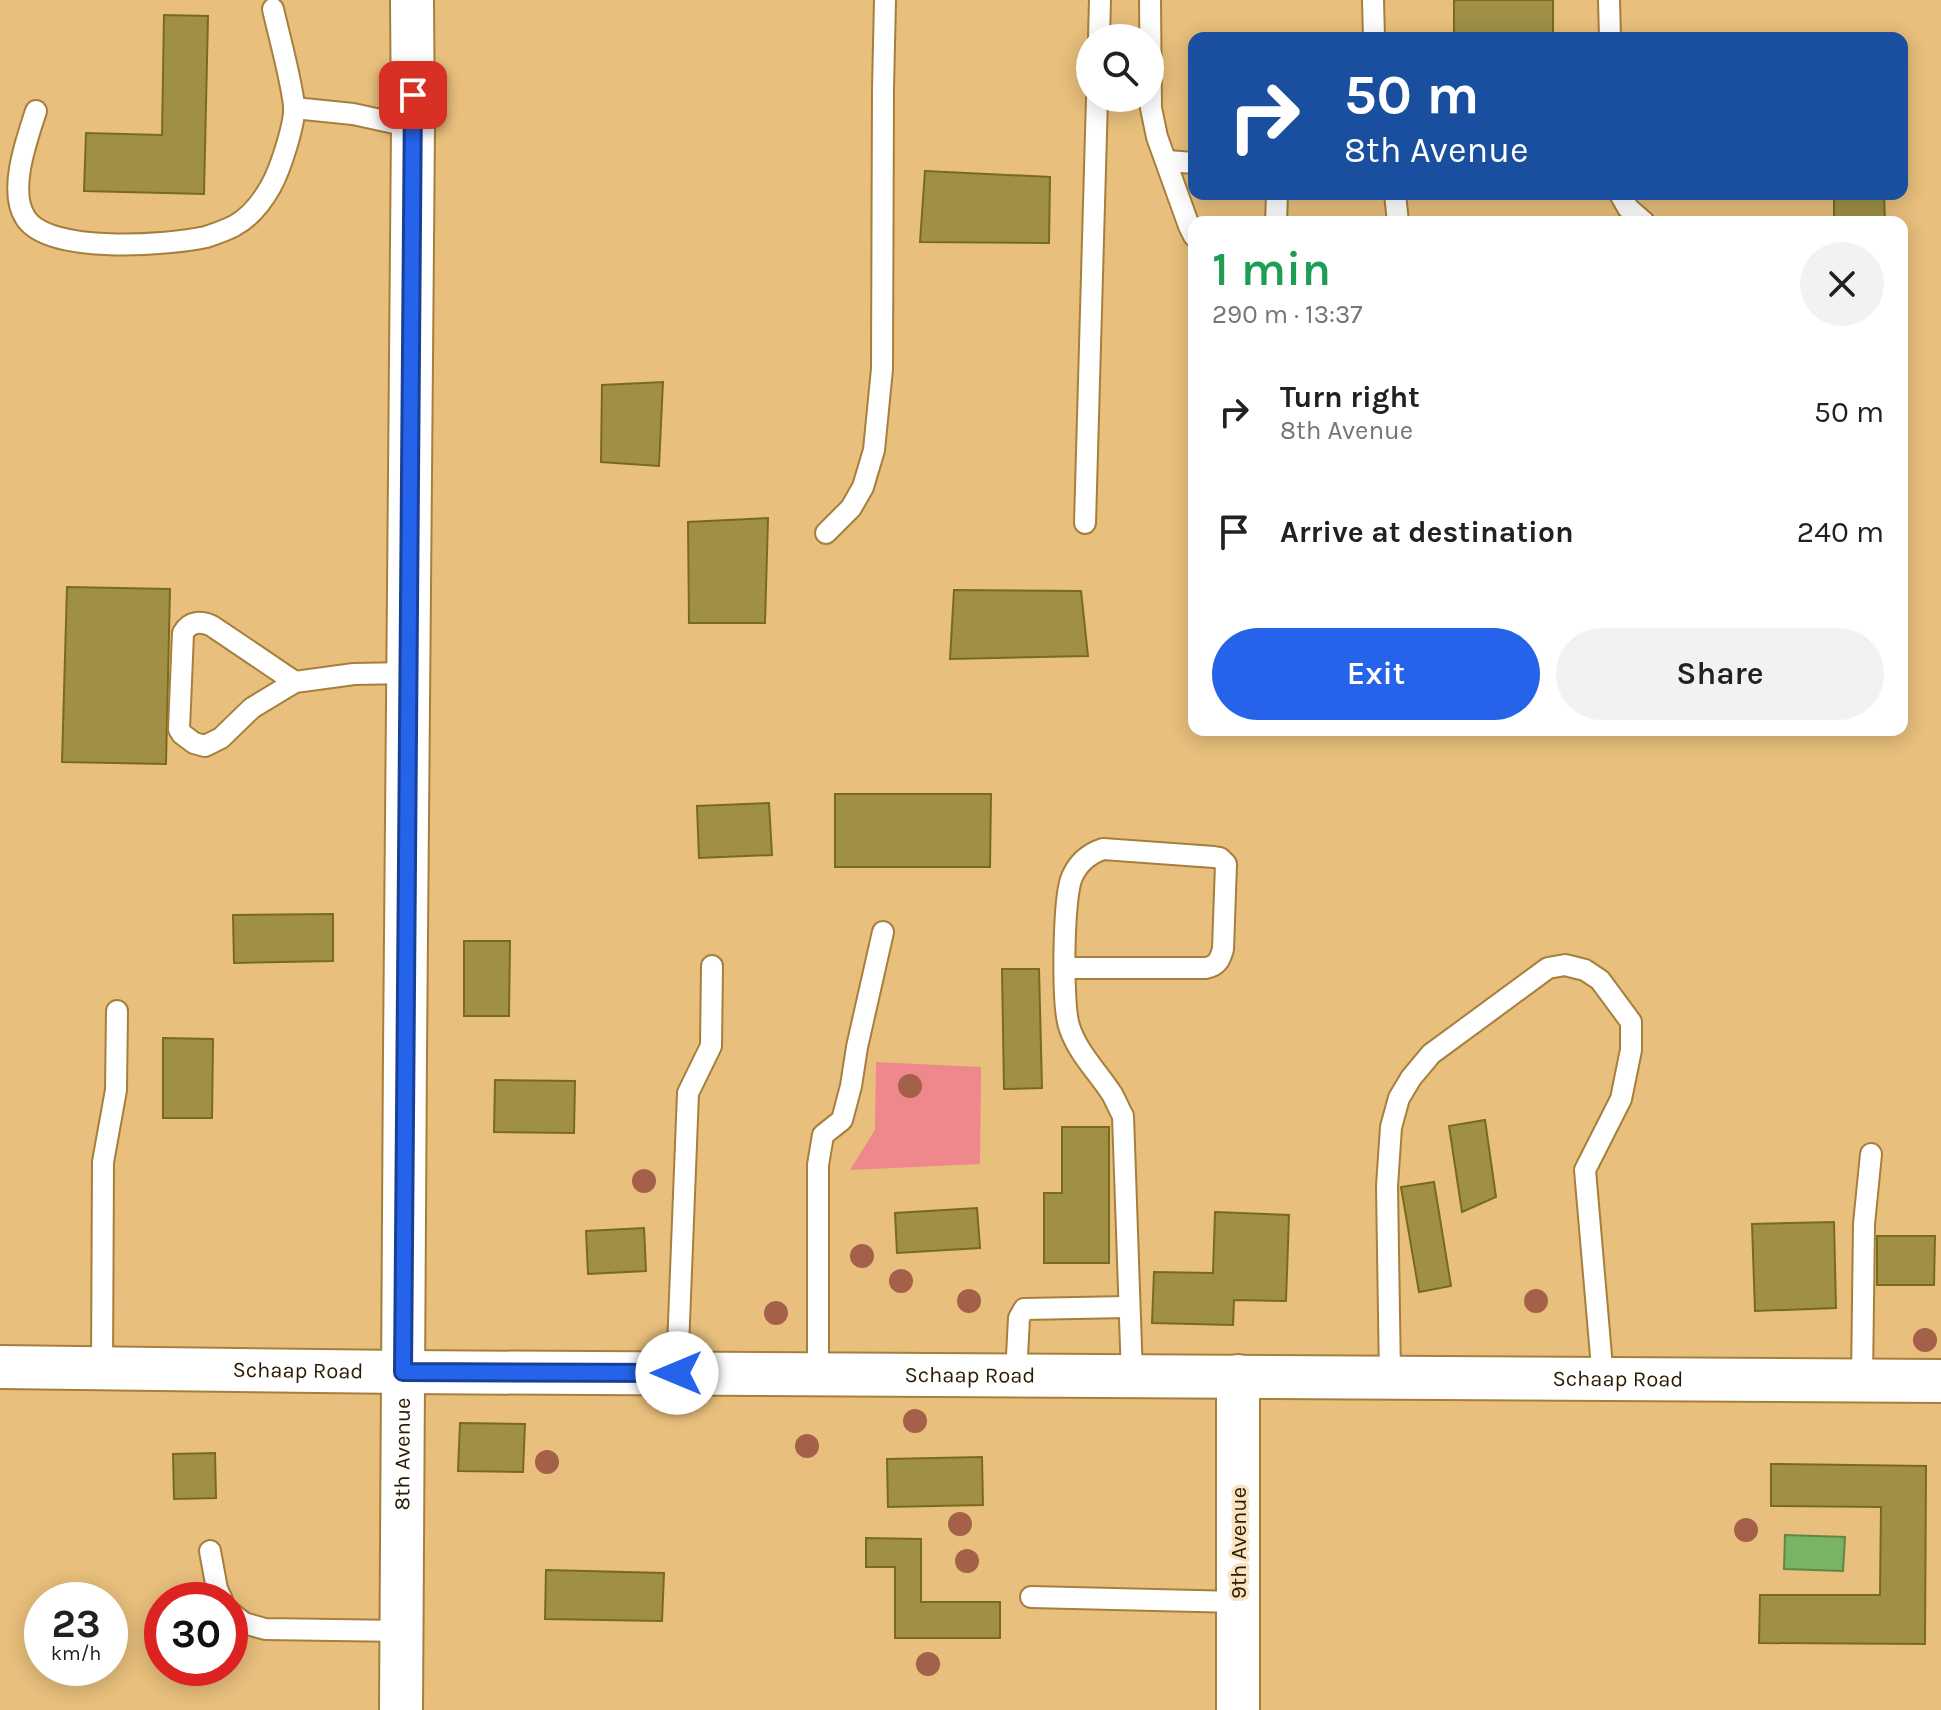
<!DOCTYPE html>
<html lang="en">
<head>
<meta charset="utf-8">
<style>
  :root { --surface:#fff; --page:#f2f2f2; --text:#202124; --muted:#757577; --accent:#2563eb }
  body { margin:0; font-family:Karla,sans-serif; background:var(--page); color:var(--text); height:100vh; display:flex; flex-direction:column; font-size:30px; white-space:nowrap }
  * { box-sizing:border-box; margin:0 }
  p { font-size:26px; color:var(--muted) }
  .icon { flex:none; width:44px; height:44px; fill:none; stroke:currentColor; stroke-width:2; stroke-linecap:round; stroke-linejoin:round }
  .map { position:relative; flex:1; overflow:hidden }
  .drawer { position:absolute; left:1188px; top:216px; width:720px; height:520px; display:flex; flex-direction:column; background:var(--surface); border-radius:16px; box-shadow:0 4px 20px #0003 }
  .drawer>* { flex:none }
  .hud { position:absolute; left:1188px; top:32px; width:720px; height:168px; border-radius:16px; box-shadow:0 4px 20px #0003; background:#1a4fa0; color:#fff; overflow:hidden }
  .fabs { position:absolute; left:1076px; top:24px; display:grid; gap:16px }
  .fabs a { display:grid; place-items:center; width:88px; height:88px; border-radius:50%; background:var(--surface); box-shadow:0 4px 20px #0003; font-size:40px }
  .speed { position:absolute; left:24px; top:1582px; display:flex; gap:16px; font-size:40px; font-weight:700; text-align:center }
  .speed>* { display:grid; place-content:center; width:104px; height:104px; border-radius:50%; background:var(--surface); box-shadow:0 4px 20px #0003; line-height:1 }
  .speed small { font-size:20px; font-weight:400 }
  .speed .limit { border:12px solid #d22; background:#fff; color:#111 }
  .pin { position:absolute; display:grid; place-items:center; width:68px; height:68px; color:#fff; margin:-34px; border-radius:16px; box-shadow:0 4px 12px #0006 }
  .me { position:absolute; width:88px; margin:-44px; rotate:270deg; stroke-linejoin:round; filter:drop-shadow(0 0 6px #0008) }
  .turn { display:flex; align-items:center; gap:28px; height:168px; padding:0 24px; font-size:36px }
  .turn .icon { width:104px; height:104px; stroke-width:2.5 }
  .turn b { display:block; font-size:56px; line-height:68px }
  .round { display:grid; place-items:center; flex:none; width:84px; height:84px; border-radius:42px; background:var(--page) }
  .overview { display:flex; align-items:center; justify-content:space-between; height:136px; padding:0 24px }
  h1 { font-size:48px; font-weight:600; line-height:60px; color:#1e9e55 }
  .cta { display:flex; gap:16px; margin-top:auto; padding:16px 24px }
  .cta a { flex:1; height:92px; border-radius:48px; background:var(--accent); color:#fff; font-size:32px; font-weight:600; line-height:92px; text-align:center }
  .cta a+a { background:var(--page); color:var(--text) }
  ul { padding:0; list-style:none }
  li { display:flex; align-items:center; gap:24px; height:120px; padding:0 24px }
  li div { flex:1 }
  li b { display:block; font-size:30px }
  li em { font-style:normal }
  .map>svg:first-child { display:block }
  .green { fill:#ee888c }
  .water { fill:#78b464; stroke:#618646; stroke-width:2 }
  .building { fill:#9f9046; stroke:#796b1c; stroke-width:2 }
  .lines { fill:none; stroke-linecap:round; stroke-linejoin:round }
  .lane-casing { stroke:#a67f3d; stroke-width:24 }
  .street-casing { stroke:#a67f3d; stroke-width:46 }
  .lane { stroke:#fff; stroke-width:20 }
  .street { stroke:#fff; stroke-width:42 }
  .tree { fill:#a5604a }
  .route-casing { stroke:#184099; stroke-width:20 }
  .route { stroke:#2563eb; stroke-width:14 }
  .labels { text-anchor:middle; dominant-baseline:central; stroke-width:7; stroke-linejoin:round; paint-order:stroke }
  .street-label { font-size:22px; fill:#2b1c01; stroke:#f8e3c3 }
</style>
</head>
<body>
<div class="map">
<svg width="1941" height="1710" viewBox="0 0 1941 1710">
  <rect width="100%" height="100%" fill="#e8bf7c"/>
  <!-- green -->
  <polygon class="green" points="876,1062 981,1067 980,1164 850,1170 875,1130"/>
  <!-- water -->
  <polygon class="water" points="1785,1535 1845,1537 1843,1571 1784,1569"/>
  <!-- building -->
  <g class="building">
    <polygon points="1454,0 1553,0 1553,38 1454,37"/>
    <polygon points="164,15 208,16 204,194 84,191 86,133 162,135"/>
    <polygon points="925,171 1050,177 1049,243 920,242"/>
    <polygon points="1834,194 1884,194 1885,222 1834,222"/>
    <polygon points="663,382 659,466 601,462 602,385"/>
    <polygon points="768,518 765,623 689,623 688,522"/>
    <polygon points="67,587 170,589 166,764 62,762"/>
    <polygon points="954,590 1081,591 1088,656 950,659"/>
    <polygon points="835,794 991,794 990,867 835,867"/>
    <polygon points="769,803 772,855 699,858 697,806"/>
    <polygon points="333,914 333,961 234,963 233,915"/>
    <polygon points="464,941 510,941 509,1016 464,1016"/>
    <polygon points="1002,969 1039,969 1042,1088 1004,1089"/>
    <polygon points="163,1038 213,1039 212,1118 163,1118"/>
    <polygon points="495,1080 575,1081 574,1133 494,1132"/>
    <polygon points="1485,1120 1496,1197 1462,1212 1449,1126"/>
    <polygon points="1062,1127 1109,1127 1109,1263 1044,1263 1044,1193 1062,1193"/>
    <polygon points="1434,1182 1451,1286 1419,1292 1401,1187"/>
    <polygon points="977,1208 980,1248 897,1253 895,1213"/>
    <polygon points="1215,1212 1289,1215 1286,1301 1234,1300 1233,1325 1152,1323 1154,1272 1213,1273"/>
    <polygon points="1834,1222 1836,1308 1755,1311 1752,1224"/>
    <polygon points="644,1228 646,1271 588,1274 586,1231"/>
    <polygon points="1877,1236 1935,1236 1934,1285 1877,1285"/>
    <polygon points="460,1423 525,1424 523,1472 458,1471"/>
    <polygon points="215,1453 216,1498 174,1499 173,1454"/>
    <polygon points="982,1457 983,1505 888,1507 887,1459"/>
    <polygon points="1771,1464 1926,1466 1925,1644 1759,1643 1760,1595 1880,1595 1881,1507 1771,1506"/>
    <polygon points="866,1538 921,1539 921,1602 1000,1602 1000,1638 895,1638 895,1567 866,1567"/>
    <polygon points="546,1570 664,1573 662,1621 545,1619"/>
  </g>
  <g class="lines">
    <!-- lane casing -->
    <g class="lane-casing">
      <g id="lane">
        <polyline points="1150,0 1151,108 1157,137 1189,226 1194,236"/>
        <polyline points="1373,0 1374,38"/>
        <polyline points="1609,0 1610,38"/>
        <polyline points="1099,38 1100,0"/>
        <polyline points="294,108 353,114 413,127"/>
        <path d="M36,111C27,139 8,190 25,217C47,255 169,245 206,237C215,234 226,230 234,226C251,217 262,202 271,186C280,170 296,122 294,105C290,74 280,40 273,9"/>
        <polyline points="1167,161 1194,163"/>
        <polyline points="1395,194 1398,222"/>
        <polyline points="1620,194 1628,208 1644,222"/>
        <polyline points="1276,222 1277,194"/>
        <polyline points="1085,523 1097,98"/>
        <polyline points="826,533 851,508 863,487 874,450 882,369 883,89 885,0"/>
        <path d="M295,682L212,626C201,621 190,621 183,633L179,729L182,734L194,743L205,746L221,738L252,708L295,682L354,674L408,673"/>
        <path d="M1065,968H1206C1217,966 1220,960 1223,949L1226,864L1220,858L1214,857L1103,849C1088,854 1078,863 1072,877C1063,897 1062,1004 1069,1026C1077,1052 1097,1071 1112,1094C1116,1101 1119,1109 1123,1116L1132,1376"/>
        <polyline points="102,1368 103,1162 116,1090 117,1011"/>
        <polyline points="677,1373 688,1093 711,1046 712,966"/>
        <polyline points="818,1374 818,1165 823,1135 842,1120 851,1086 857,1047 883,932"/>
        <polyline points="1016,1375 1019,1318 1024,1309 1128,1307"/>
        <polyline points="1390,1377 1387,1186 1391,1127 1399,1098 1411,1078 1431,1054 1548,968 1565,965 1585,970 1600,980 1631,1022 1631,1050 1621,1099 1585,1170 1603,1379"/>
        <polyline points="1862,1380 1864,1224 1871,1154"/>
        <polyline points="210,1551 217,1589 222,1600"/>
        <polyline points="1031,1597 1238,1602"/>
        <polyline points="230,1612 244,1623 265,1629 402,1631"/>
      </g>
    </g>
    <!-- street casing -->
    <g class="street-casing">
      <g id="street">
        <path id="s1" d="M0,1367L403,1372L1941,1381"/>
        <polyline points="1238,1376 1238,1710"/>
        <path id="s2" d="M401,1710L405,1052L413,127L412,0"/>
      </g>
    </g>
    <!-- lane -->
    <use href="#lane" class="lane"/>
    <!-- street -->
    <use href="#street" class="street"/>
  </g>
  <!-- trees -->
  <g class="tree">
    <circle cx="910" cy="1086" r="12"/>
    <circle cx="644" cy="1181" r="12"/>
    <circle cx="862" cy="1256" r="12"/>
    <circle cx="901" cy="1281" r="12"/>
    <circle cx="969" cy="1301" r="12"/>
    <circle cx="1536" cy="1301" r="12"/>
    <circle cx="776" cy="1313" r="12"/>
    <circle cx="1925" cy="1340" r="12"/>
    <circle cx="915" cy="1421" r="12"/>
    <circle cx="807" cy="1446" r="12"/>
    <circle cx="547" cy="1462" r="12"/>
    <circle cx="960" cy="1524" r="12"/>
    <circle cx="1746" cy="1530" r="12"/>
    <circle cx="967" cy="1561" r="12"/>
    <circle cx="928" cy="1664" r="12"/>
  </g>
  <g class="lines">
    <!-- route casing -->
    <g class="route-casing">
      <polyline id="route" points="413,95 403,1372 677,1373"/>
    </g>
    <!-- route -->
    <use href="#route" class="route"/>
  </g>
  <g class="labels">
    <!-- street labels -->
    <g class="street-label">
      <text stroke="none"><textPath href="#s1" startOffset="298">Schaap Road</textPath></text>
      <text stroke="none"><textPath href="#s1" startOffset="970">Schaap Road</textPath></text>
      <text stroke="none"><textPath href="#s1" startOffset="1618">Schaap Road</textPath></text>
      <text stroke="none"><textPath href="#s2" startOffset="256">8th Avenue</textPath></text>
      <text transform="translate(1239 1543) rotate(-90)">9th Avenue</text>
    </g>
  </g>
</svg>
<div class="fabs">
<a><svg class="icon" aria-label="search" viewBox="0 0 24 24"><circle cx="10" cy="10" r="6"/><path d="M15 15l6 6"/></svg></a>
</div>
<div class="speed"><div>23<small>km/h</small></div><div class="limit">30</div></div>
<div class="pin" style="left:413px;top:95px;background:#d93025"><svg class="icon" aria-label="arrive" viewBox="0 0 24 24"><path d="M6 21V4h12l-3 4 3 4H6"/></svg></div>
<svg class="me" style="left:677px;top:1373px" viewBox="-20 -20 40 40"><circle r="19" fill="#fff"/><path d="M0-13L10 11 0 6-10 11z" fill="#2563eb"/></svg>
<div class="hud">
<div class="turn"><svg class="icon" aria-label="right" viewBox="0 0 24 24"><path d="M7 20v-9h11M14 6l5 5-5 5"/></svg><div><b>50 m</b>8th Avenue</div></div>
</div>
<section class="drawer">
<div class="overview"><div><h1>1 min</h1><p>290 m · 13:37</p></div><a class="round"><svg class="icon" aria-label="close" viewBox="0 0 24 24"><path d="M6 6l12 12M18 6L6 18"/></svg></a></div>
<ul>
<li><svg class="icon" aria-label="right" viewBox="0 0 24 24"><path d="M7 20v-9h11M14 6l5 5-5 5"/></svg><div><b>Turn right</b><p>8th Avenue</p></div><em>50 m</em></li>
<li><svg class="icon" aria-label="arrive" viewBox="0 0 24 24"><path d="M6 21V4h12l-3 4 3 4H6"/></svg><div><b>Arrive at destination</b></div><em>240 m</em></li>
</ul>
<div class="cta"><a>Exit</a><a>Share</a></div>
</section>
</div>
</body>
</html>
